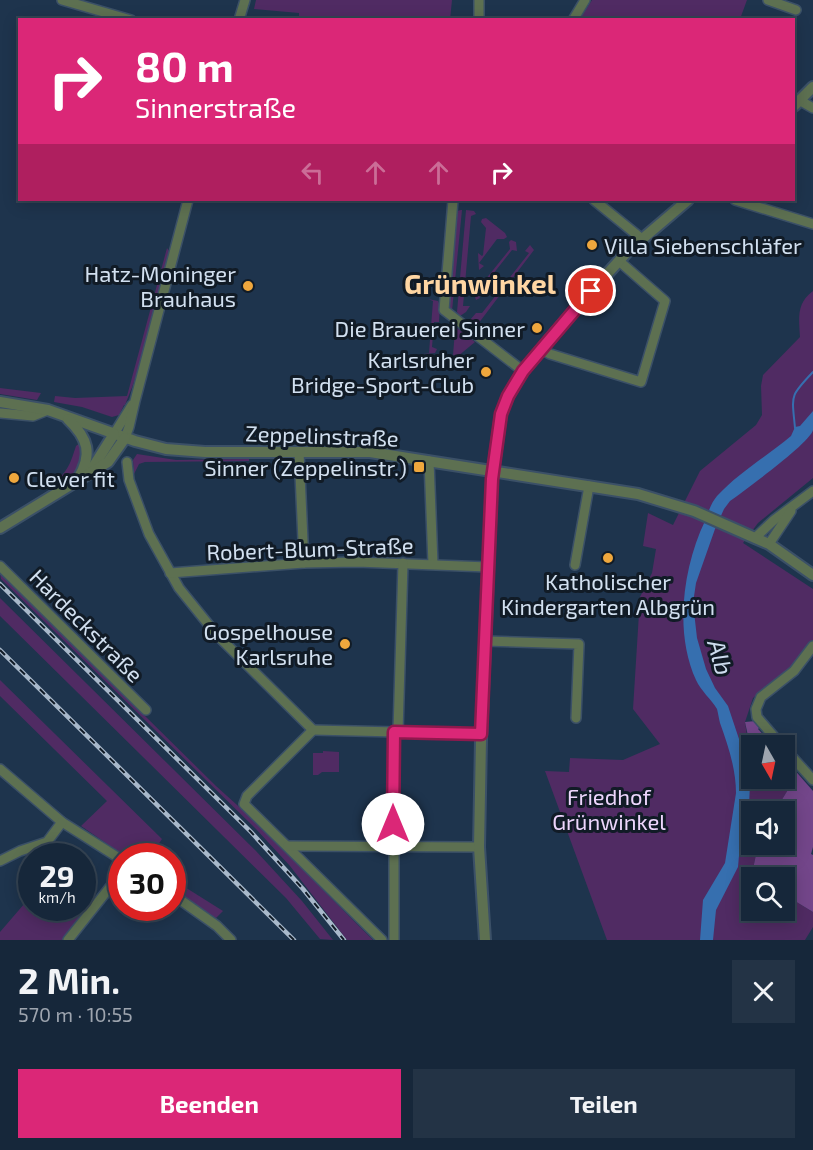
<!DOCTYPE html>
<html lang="de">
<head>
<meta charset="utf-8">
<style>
  :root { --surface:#16273a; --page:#233345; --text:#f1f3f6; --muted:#9ea5af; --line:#354454; --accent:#db2777 }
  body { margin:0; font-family:"Exo 2",sans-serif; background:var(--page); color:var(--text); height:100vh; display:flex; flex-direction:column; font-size:22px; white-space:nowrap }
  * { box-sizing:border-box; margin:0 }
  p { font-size:20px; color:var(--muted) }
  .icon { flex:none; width:33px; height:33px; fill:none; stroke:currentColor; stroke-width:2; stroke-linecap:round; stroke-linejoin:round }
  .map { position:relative; height:940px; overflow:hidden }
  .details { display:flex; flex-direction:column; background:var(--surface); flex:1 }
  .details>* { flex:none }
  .hud { position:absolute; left:18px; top:18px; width:777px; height:183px; border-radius:0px; box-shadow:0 3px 15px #0003,0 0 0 2px var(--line); background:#db2777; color:#fff; overflow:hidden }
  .needle { width:39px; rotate:171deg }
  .tools { position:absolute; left:741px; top:735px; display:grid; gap:12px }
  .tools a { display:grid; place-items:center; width:54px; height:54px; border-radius:0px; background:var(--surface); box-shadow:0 3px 15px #0003,0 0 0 2px var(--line); font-size:30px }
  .speed { position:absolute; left:18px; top:843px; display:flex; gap:12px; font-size:30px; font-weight:700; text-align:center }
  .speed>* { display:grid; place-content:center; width:78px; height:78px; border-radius:50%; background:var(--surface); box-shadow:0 3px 15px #0003,0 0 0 2px var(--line); line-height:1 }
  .speed small { font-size:15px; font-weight:400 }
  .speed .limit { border:9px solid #d22; background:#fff; color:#111 }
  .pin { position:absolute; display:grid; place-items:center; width:51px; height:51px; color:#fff; margin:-26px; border:3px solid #fff; border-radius:50%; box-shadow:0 2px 6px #0007 }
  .me { position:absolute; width:66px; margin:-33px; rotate:0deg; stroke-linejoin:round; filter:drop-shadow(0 0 4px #0008) }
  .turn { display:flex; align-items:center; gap:21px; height:126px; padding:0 18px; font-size:27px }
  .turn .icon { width:78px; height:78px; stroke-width:2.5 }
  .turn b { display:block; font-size:42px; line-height:51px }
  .lanes { display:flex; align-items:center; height:57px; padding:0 18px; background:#0003; justify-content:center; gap:30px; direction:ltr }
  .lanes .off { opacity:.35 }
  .round { display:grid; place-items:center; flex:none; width:63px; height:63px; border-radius:0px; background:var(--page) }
  .summary { display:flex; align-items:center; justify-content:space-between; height:102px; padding:0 18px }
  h1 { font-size:36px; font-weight:700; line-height:45px }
  .button { display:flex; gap:12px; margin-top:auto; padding:12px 18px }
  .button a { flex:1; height:69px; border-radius:0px; background:var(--accent); color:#fff; font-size:24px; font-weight:700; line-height:69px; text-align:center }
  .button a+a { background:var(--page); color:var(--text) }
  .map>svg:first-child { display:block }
  .green { fill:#502b63 }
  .forest { fill:#73468a }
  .water { fill:#366faf }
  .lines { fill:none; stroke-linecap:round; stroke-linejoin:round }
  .stream { stroke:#366faf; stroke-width:2 }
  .minor-casing { stroke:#3b5067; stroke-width:12 }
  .tertiary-casing { stroke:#3b5067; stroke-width:14 }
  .minor { stroke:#5d7051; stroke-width:9 }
  .tertiary { stroke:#5d7051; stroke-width:10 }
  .rail-casing { stroke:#a8b8ca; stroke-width:4.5 }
  .rail { stroke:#111b26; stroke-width:2; stroke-dasharray:7; stroke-linecap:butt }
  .route-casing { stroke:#8e194d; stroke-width:15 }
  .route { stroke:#db2777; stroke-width:10 }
  .poi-dot { fill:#efa73d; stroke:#111b26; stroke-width:2 }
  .labels { text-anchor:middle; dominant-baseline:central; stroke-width:6; stroke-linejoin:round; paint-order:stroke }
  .poi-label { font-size:22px; fill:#d2e0f0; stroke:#111b26; text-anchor:end }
  .street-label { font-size:22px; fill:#d2e0f0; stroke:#111b26 }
  .park-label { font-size:22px; fill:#eed6fd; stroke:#111b26 }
  .water-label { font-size:24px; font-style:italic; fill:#cddcee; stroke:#111b26 }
  .district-label { font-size:28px; font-weight:bold; fill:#ffd6a3; stroke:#111b26 }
</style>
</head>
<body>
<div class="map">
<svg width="813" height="940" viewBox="0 0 813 940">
  <rect width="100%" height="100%" fill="#1e344d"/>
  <!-- green -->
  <g class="green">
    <polygon points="256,0 452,0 450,20 299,19 299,13 254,9"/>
    <polygon points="592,0 747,0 740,19 580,19"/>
    <polygon points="461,210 462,210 452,311 448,306 457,211"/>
    <polygon points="466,210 474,211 476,214 471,216 463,306 470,306 466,312 460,316 457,312"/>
    <polygon points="486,218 505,233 507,237 504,239 497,239 479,263 484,266 479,270 478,253 482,256 483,255 486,228 481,222 482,219"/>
    <path d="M511,240L516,242L517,251L512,250L478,293L480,298L476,300C474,296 475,285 478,282L481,285L510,249L509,242Z"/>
    <polygon points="530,245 534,250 475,328 470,324 470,320 476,313 482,313 529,253 525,251"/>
    <path d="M167,248L169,251C157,303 146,356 125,405H124L119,415L112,417L82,407L54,402L55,396L75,398L127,396Z"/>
    <path d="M813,291V478L758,523L743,543L813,589V640L790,668L753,698L745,722L747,736L755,745L752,746V778L782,779L789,788L775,811L752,812V844L758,845L753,869L761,877L752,878V910H784L785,895L813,912V927L805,940H607L545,771L569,772L570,758L623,760L660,744L633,709L640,597L652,573L656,549L643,546L648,513L673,525L700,471L756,425L762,415L761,386L763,375L800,337C799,319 796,303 813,291Z"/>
    <polygon points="428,299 438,301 440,306 439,322 434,322 432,347 437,349 435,353 423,354 429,353 433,301"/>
    <polygon points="457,328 475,342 457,357 453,355 455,330"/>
    <polygon points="0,388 41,393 37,400 0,394"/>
    <path d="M81,442C86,459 77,475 62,483L56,481C69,470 71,461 76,446Z"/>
    <polygon points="137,454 176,460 249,459 249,461 145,462 139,464 134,474 133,460"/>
    <path d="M0,573L216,786C271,834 320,888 373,940H347L290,866L256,829L1,579Z"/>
    <polygon points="0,598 256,851 302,901 333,940 320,939 286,898 0,616"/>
    <polygon points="0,680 162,839 151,855 142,850 138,855 139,856 125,856 81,826 107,801 0,696"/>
    <polygon points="323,751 339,752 339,772 322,772 318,775 313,775 313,753 323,753"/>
    <polygon points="172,879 223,911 216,918 173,889"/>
    <polygon points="31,896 32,908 82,908 83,902 89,907 80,915 64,940 0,940 0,932"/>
  </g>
  <!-- forest -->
  <g class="forest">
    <polygon points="756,721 761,726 758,729 773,745 756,745 748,736 745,722"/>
    <polygon points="785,759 813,791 813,847 811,854 813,855 813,912 785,895 784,878 761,877 753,869 758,845 784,844 784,812 775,811 789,788 782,779 784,778"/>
  </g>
  <!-- water -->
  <path class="water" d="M813,411C813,417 813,425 813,430C810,443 745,490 730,501L724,509L715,529L696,583L693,603L697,638L706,669L715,688L728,706L743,751L750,784L749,806L741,833L738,867L716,910L713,940H700L703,900L725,863L736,793C736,769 728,745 720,723C719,719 718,713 717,709C711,699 701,691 696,680C674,632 683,567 705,521C708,513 711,503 717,496C738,473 767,456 791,436L795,427L800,426Z"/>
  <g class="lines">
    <!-- stream -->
    <path class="stream" d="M795,428C792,395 789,397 813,372"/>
    <!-- minor casing -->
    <g class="minor-casing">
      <g id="minor">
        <polyline points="62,0 131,20"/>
        <polyline points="479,0 479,20"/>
        <polyline points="768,0 796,10"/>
        <polyline points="239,20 245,0"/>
        <polyline points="573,20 585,0"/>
        <polyline points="799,100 813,108"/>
        <polyline points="453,200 444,310 523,371"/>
        <polyline points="594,200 642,239"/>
        <polyline points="735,200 813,224"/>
        <polyline points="541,349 550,354 641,382 665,301 619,261"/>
        <polyline points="0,413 33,416 48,410"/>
        <polyline points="114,434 132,405"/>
        <polyline points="125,438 129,427 135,401 188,200"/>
        <polyline points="299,452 304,563"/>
        <polyline points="429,461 433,564"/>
        <polyline points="127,462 129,480 149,534 179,588 217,635 313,730"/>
        <polyline points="755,538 774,520 813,491"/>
        <polyline points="769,544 791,511"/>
        <polyline points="575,565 589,486"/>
        <polyline points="0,566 146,710"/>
        <polyline points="170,573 304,563 357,562 488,567"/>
        <polyline points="485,641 579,644 576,718"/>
        <polyline points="313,730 247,796 244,804 382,940"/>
        <polyline points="313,730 481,734"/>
        <polyline points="394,732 394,940"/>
        <polyline points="398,732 403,563"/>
        <polyline points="782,746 757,717 756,709 761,697 794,671 813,646"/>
        <polyline points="784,748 813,780"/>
        <polyline points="0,769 62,822 122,860"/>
        <polyline points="288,846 479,847"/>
        <polyline points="0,861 20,851 47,842 62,822"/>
        <polyline points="172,894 217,926 231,940"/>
        <polyline points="68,940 122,872"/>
      </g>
    </g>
    <!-- tertiary casing -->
    <g class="tertiary-casing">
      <g id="tertiary">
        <polyline points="794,106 813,87"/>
        <polyline points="0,402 48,410 135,441 166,449 205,452 370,452 638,494 694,511 755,538 769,544 813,575"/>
        <path d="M68,419C88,438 93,454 78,479"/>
        <polyline points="90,472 114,434"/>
        <polyline points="0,528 108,462 125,438"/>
        <polyline points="485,940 479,847 481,740 492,479 501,414 508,396 523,371 572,313 627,252 688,200"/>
      </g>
    </g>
    <!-- minor -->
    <use href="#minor" class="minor"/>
    <!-- tertiary -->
    <use href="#tertiary" class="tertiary"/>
    <!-- rail casing -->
    <g class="rail-casing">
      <g id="rail">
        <polyline points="0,584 251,832 303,889 344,940"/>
        <polyline points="0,650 294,940"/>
      </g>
    </g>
    <!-- rail -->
    <use href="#rail" class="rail"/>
  </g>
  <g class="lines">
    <!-- route casing -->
    <g class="route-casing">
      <polyline id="route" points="393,824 394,732 481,734 492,479 501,414 508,396 523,371 591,291"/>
    </g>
    <!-- route -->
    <use href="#route" class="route"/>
  </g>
  <!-- markers -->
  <g class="poi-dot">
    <circle cx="592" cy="245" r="6"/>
    <circle cx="248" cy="286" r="6"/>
    <circle cx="537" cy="328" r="6"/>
    <circle cx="486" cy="372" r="6"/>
    <rect x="413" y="461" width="12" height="12" rx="3"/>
    <circle cx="14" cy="478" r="6"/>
    <circle cx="608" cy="558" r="6"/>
    <circle cx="345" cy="644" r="6"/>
  </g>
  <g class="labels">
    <!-- poi labels -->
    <g class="poi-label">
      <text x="604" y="245" text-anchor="start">Villa Siebenschläfer</text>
      <text x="236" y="273">Hatz-Moninger<tspan x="236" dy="25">Brauhaus</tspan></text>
      <text x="525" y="328">Die Brauerei Sinner</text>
      <text x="474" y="359">Karlsruher<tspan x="474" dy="25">Bridge-Sport-Club</tspan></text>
      <text x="407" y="467">Sinner (Zeppelinstr.)</text>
      <text x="26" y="478" text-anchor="start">Clever fit</text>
      <text x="608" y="581" text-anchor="middle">Katholischer<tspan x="608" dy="25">Kindergarten Albgrün</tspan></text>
      <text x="333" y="631">Gospelhouse<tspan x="333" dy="25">Karlsruhe</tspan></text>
    </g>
    <!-- street labels -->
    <g class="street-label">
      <text transform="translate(322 435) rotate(2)">Zeppelinstraße</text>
      <text transform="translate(310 548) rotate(-2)">Robert-Blum-Straße</text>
      <text transform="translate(87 625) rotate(45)">Hardeckstraße</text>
    </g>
    <!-- park labels -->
    <g class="park-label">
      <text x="609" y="796">Friedhof<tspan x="609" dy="25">Grünwinkel</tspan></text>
    </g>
    <!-- water labels -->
    <g class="water-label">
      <text transform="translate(721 657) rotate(74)">Alb</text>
    </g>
    <!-- district labels -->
    <g class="district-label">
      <text x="480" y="283">Grünwinkel</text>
    </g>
  </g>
</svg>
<div class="tools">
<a><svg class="needle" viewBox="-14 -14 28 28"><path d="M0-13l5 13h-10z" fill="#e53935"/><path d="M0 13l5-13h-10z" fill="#9ea5af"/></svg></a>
<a><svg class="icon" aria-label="sound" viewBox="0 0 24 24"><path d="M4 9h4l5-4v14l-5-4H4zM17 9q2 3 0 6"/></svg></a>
<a><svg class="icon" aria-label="search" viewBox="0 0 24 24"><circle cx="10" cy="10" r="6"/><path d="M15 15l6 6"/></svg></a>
</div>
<div class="speed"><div>29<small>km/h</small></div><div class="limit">30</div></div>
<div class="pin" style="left:591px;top:291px;background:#d93025"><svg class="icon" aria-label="arrive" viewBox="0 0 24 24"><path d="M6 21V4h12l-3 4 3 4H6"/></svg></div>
<svg class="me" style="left:393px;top:824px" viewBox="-20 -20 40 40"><circle r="19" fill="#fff"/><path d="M0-13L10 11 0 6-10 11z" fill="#db2777"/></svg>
<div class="hud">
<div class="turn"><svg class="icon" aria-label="right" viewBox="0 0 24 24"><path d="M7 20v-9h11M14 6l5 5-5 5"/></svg><div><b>80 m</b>Sinnerstraße</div></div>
<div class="lanes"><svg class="icon off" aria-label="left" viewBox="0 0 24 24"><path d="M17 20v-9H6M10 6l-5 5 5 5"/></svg><svg class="icon off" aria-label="ahead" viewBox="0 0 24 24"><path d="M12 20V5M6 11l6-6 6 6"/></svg><svg class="icon off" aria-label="ahead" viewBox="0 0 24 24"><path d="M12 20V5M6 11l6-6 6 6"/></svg><svg class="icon" aria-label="right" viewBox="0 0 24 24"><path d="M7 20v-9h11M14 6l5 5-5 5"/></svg></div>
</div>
</div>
<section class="details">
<div class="summary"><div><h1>2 Min.</h1><p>570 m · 10:55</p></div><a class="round"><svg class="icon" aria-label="close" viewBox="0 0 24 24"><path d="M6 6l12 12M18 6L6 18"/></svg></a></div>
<div class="button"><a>Beenden</a><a>Teilen</a></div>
</section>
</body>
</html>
